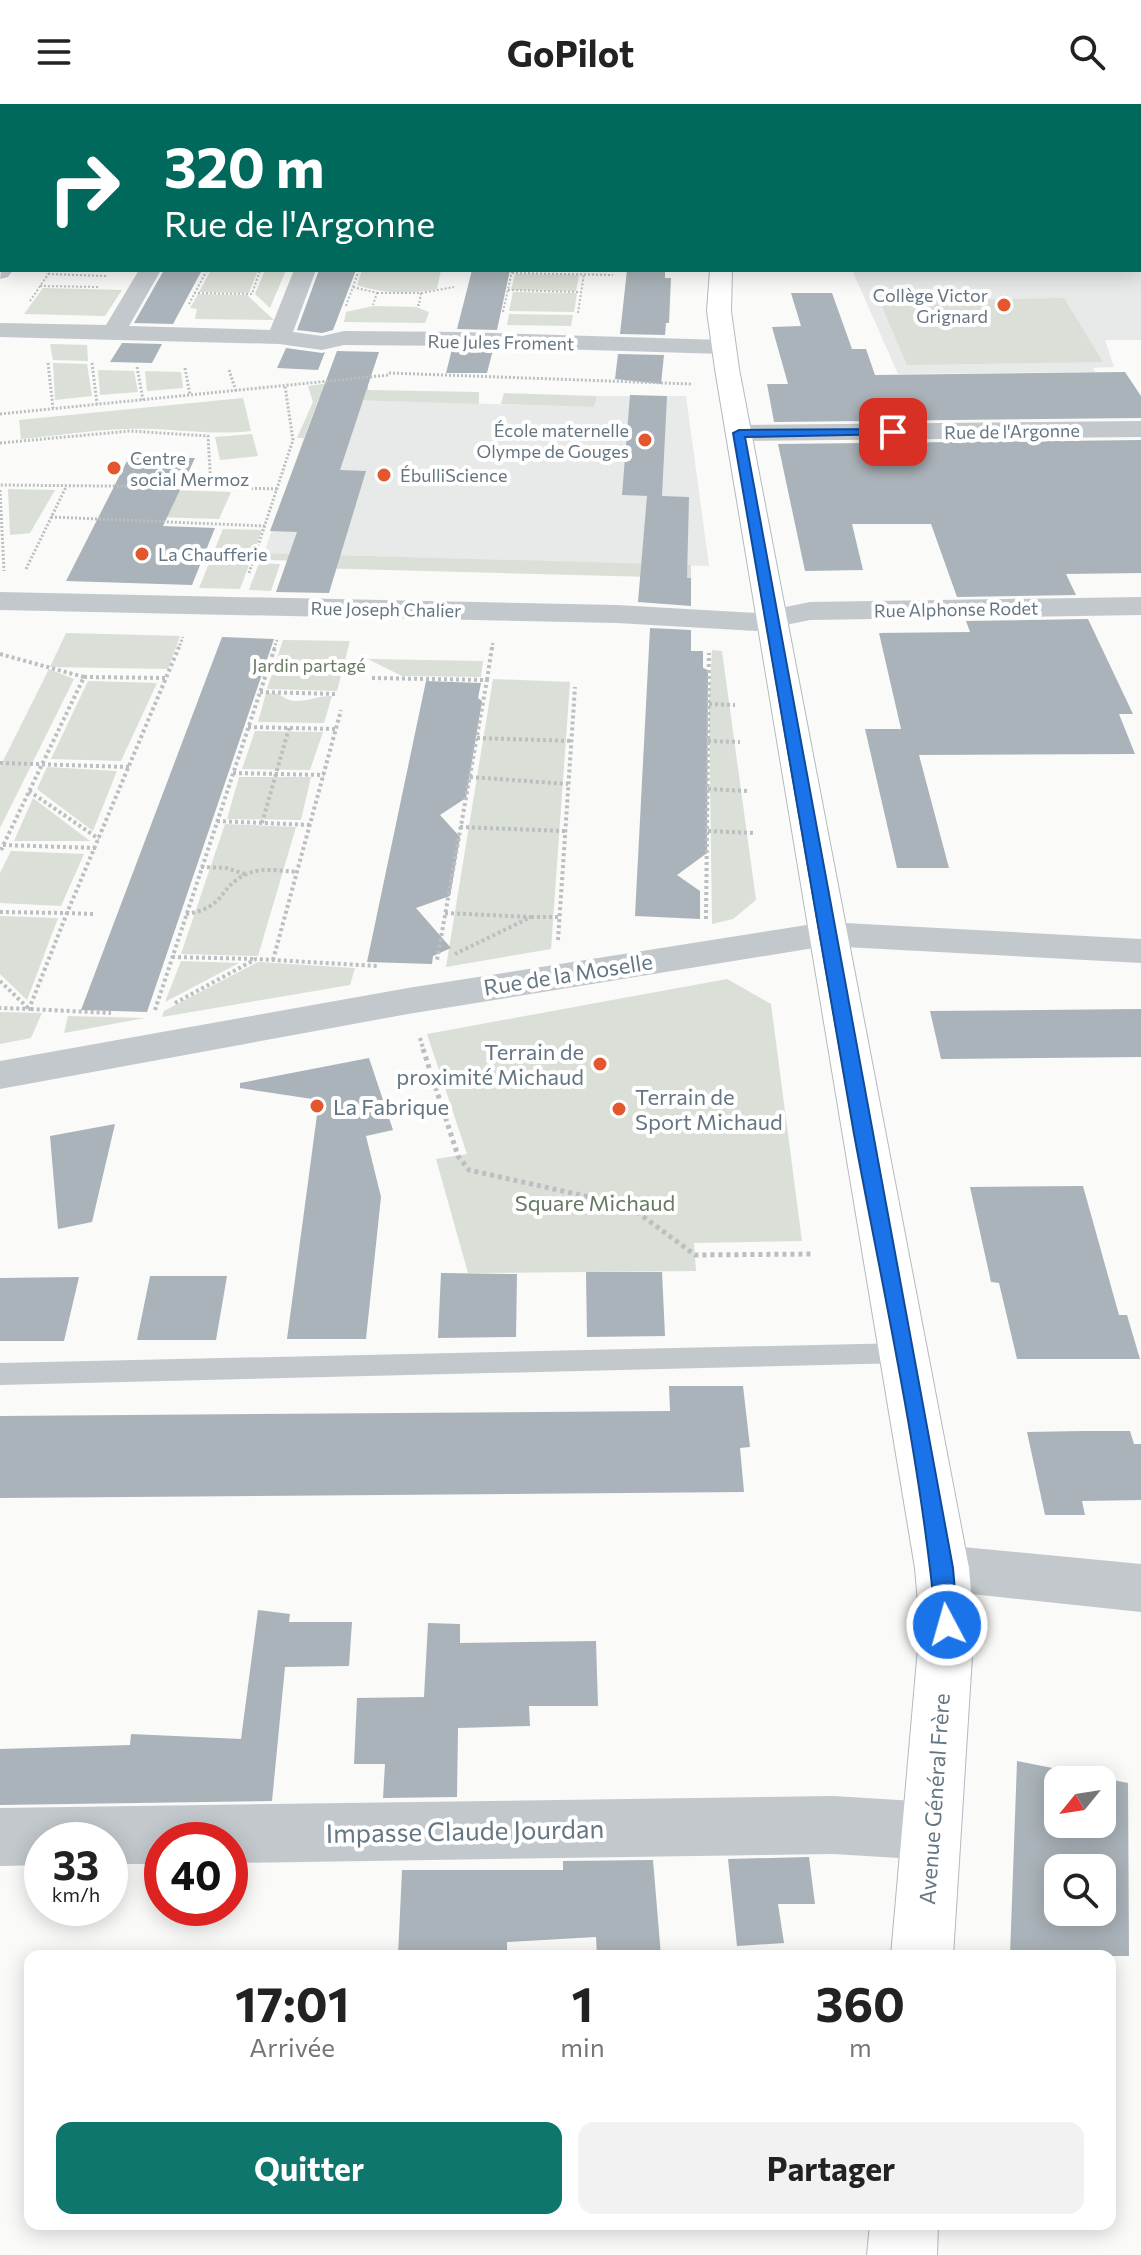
<!DOCTYPE html>
<html lang="fr">
<head>
<meta charset="utf-8">
<style>
  :root { --surface:#fff; --page:#f2f2f2; --text:#222; --muted:#767676; --accent:#0f766e }
  body { margin:0; font-family:Commissioner,sans-serif; background:var(--page); color:var(--text); height:100vh; display:flex; flex-direction:column; font-size:30px; white-space:nowrap }
  * { box-sizing:border-box; margin:0 }
  p { font-size:26px; color:var(--muted) }
  .icon { flex:none; width:44px; height:44px; fill:none; stroke:currentColor; stroke-width:2; stroke-linecap:round; stroke-linejoin:round }
  .map { position:relative; flex:1; overflow:hidden }
  .details { position:absolute; left:24px; top:1846px; width:1092px; height:280px; display:flex; flex-direction:column; background:var(--surface); border-radius:16px; box-shadow:0 4px 20px #0003 }
  .details>* { flex:none }
  .top-card { position:absolute; left:0px; top:0px; width:1142px; height:168px; box-shadow:0 4px 20px #0003; background:#00695c; color:#fff; overflow:hidden }
  .needle { width:52px; rotate:240deg }
  .controls { position:absolute; left:1044px; top:1662px; display:grid; gap:16px }
  .controls a { display:grid; place-items:center; width:72px; height:72px; border-radius:16px; background:var(--surface); box-shadow:0 4px 20px #0003; font-size:40px }
  .speed { position:absolute; left:24px; top:1718px; display:flex; gap:16px; font-size:40px; font-weight:700; text-align:center }
  .speed>* { display:grid; place-content:center; width:104px; height:104px; border-radius:50%; background:var(--surface); box-shadow:0 4px 20px #0003; line-height:1 }
  .speed small { font-size:20px; font-weight:400 }
  .speed .limit { border:12px solid #d22; background:#fff; color:#111 }
  .pin { position:absolute; display:grid; place-items:center; width:68px; height:68px; color:#fff; margin:-34px; border-radius:16px; box-shadow:0 4px 12px #0006 }
  .me { position:absolute; width:88px; margin:-44px; rotate:354deg; stroke-linejoin:round; filter:drop-shadow(0 0 6px #0008) }
  .turn { display:flex; align-items:center; gap:28px; height:168px; padding:0 32px; font-size:36px }
  .turn .icon { width:104px; height:104px; stroke-width:2.5 }
  .turn b { display:block; font-size:56px; line-height:68px }
  .eta { display:flex; justify-content:space-evenly; align-items:center; height:136px; text-align:center }
  .eta b { font-size:48px; font-weight:700; line-height:56px }
  .action { display:flex; gap:16px; margin-top:auto; padding:16px 32px }
  .action a { flex:1; height:92px; border-radius:16px; background:var(--accent); color:#fff; font-size:32px; font-weight:700; line-height:92px; text-align:center }
  .action a+a { background:var(--page); color:var(--text) }
  header { display:flex; justify-content:space-between; align-items:center; height:104px; padding:0 32px; background:var(--surface); font-size:36px; font-weight:700 }
  .map>svg:first-child { display:block }
  .built { fill:#e8e9e9 }
  .green { fill:#dadfd7 }
  .building { fill:#aab3b9; fill-rule:evenodd }
  .lines { fill:none; stroke-linecap:round; stroke-linejoin:round }
  .secondary-casing { stroke:#b3babf; stroke-width:2 }
  .primary-casing { stroke:#b5babe; stroke-width:2 }
  .path-far3 { stroke:#bbbfc2; stroke-width:2; stroke-dasharray:2 2; stroke-linecap:butt }
  .path-far2 { stroke:#bbbfc2; stroke-width:3; stroke-dasharray:2 2; stroke-linecap:butt }
  .path-far1 { stroke:#bbbfc2; stroke-width:4; stroke-dasharray:3 3; stroke-linecap:butt }
  .path { stroke:#bbbfc2; stroke-width:5; stroke-dasharray:4 4; stroke-linecap:butt }
  .lane { fill:#c3c8cc; fill-rule:evenodd }
  .street { fill:#c3c8cc; fill-rule:evenodd }
  .secondary { fill:#fff; fill-rule:evenodd }
  .primary { fill:#fff; fill-rule:evenodd }
  .route { fill:#1a73e8; stroke:#114b97; stroke-width:2 }
  .poi-dot { fill:#e4572e; stroke:#fff; stroke-width:3 }
  .labels { text-anchor:middle; dominant-baseline:central; stroke-width:8; stroke-linejoin:round; paint-order:stroke }
  .far-poi-label { font-size:18px; fill:#657683; stroke:#fff; text-anchor:start }
  .far-street-label { font-size:18px; fill:#657683; stroke:#fff }
  .far-park-label { font-size:18px; fill:#687a64; stroke:#fff }
  .street-label { font-size:22px; fill:#657683; stroke:#fff }
  .poi-label { font-size:22px; fill:#657683; stroke:#fff; text-anchor:start }
  .park-label { font-size:22px; fill:#687a64; stroke:#fff }
  .near-street-label { font-size:26px; fill:#657683; stroke:#fff }
</style>
</head>
<body>
<header><svg class="icon" aria-label="menu" viewBox="0 0 24 24"><path d="M4 6h16M4 12h16M4 18h16"/></svg>GoPilot<svg class="icon" aria-label="search" viewBox="0 0 24 24"><circle cx="10" cy="10" r="6"/><path d="M15 15l6 6"/></svg></header>
<div class="map">
<svg width="1141" height="2151" viewBox="0 0 1141 2151">
  <rect width="100%" height="100%" fill="#fafaf8"/>
  <!-- built -->
  <g class="built">
    <polygon points="105,0 434,0 104,2"/>
    <polygon points="1141,150 1141,236 1105,236 1114,263 1093,264 1095,268 898,270 852,166 1140,166"/>
    <polygon points="597,292 686,292 709,462 264,449 317,295 594,303"/>
  </g>
  <!-- green -->
  <g class="green">
    <polygon points="211,166 258,166 249,189 199,188"/>
    <polygon points="265,166 286,166 270,204 255,190"/>
    <path d="M362,166H441L437,185C410,190 382,190 357,181Z"/>
    <polygon points="515,170 579,171 576,187 511,186"/>
    <polygon points="43,184 122,186 105,212 24,210"/>
    <polygon points="513,188 577,189 574,208 509,207"/>
    <polygon points="198,190 247,191 274,216 195,215 197,205 190,204"/>
    <polygon points="1064,194 1103,258 907,261 880,198"/>
    <polygon points="373,202 416,203 429,208 425,219 344,218 346,208"/>
    <polygon points="509,210 573,211 571,222 507,221"/>
    <polygon points="50,240 87,241 88,257 53,256"/>
    <polygon points="53,259 87,260 92,292 55,296"/>
    <polygon points="98,266 134,267 138,288 100,291"/>
    <polygon points="145,267 181,268 183,284 147,287"/>
    <polygon points="322,280 368,281 368,286 479,288 479,300 318,295 304,334 297,334 313,298 308,282"/>
    <polygon points="504,289 597,292 594,303 501,300"/>
    <path d="M243,294L251,327C209,332 168,323 126,325C91,326 56,332 21,335L19,316Z"/>
    <polygon points="252,330 258,352 220,356 215,333"/>
    <polygon points="8,385 55,386 30,429 10,431"/>
    <polygon points="137,385 231,388 219,415 123,412"/>
    <polygon points="223,425 262,426 240,485 199,484"/>
    <polygon points="264,449 691,461 691,474 314,464 315,457 262,456"/>
    <polygon points="259,459 280,460 271,487 249,486"/>
    <polygon points="66,529 180,532 168,565 50,563"/>
    <polygon points="283,536 350,537 337,587 267,585"/>
    <polygon points="712,546 722,547 756,796 733,815 712,820 709,600"/>
    <polygon points="368,555 483,557 481,573 402,572"/>
    <polygon points="49,565 74,575 0,724 0,663"/>
    <polygon points="493,575 570,578 551,845 446,863"/>
    <polygon points="88,577 157,579 121,657 51,655"/>
    <path d="M266,589L279,590C296,605 313,591 332,592L324,619L258,618Z"/>
    <polygon points="255,627 256,627 323,628 310,666 242,665"/>
    <polygon points="47,663 117,667 93,727 37,685"/>
    <polygon points="239,673 311,673 301,716 227,715"/>
    <polygon points="33,694 90,737 14,737"/>
    <polygon points="225,720 296,723 258,852 181,850"/>
    <polygon points="11,747 84,750 61,802 0,799 0,769"/>
    <polygon points="0,812 58,814 27,896 0,870"/>
    <polygon points="181,857 239,859 165,898"/>
    <polygon points="258,858 355,864 350,881 162,913 164,907"/>
    <polygon points="727,875 771,900 802,1137 694,1139 696,1167 468,1169 436,1055 467,1050 427,930"/>
    <polygon points="0,908 42,909 31,934 0,940"/>
    <polygon points="68,912 145,914 64,929"/>
  </g>
  <!-- building -->
  <g class="building">
    <polygon points="164,166 202,166 173,220 134,219"/>
    <polygon points="319,166 356,166 333,226 322,229 297,226"/>
    <polygon points="472,166 510,166 497,226 457,225"/>
    <polygon points="627,166 665,166 665,174 671,174 669,219 666,219 665,231 620,230"/>
    <polygon points="791,189 832,189 852,245 866,245 875,271 1125,268 1141,292 1141,314 774,318 767,280 788,280 772,223 801,222"/>
    <polygon points="122,239 162,240 152,259 110,258"/>
    <polygon points="286,244 322,249 325,248 318,266 277,264"/>
    <polygon points="452,245 493,246 487,269 446,269"/>
    <polygon points="337,247 379,248 340,366 366,367 329,489 276,488 297,428 270,427"/>
    <polygon points="618,250 664,251 661,280 615,275"/>
    <polygon points="630,291 667,292 662,392 689,393 687,474 691,474 691,502 638,498 647,392 650,392 622,391"/>
    <polygon points="1141,336 1141,469 1066,470 1076,491 957,493 931,420 852,420 863,466 805,467 778,340"/>
    <polygon points="129,353 195,354 163,422 215,424 192,481 66,477"/>
    <polygon points="1088,515 1133,610 1119,610 1135,650 919,651 949,764 897,764 865,625 901,625 879,529 970,528 966,517"/>
    <polygon points="650,524 691,526 691,547 703,547 703,564 708,566 707,749 677,771 700,787 700,815 635,812"/>
    <polygon points="222,533 274,535 147,908 81,906"/>
    <polygon points="426,577 481,579 478,594 482,597 466,694 440,711 460,733 450,792 416,804 451,844 433,852 432,860 367,858"/>
    <polygon points="1141,905 1141,953 944,955 941,955 930,907"/>
    <polygon points="369,954 393,1026 366,1032 381,1093 366,1235 287,1235 319,996 240,984 240,979"/>
    <polygon points="115,1020 92,1118 58,1125 50,1032"/>
    <polygon points="1083,1082 1119,1211 1127,1211 1140,1255 1017,1255 999,1179 991,1178 970,1083"/>
    <polygon points="586,1168 662,1168 665,1232 587,1233"/>
    <polygon points="441,1169 517,1170 516,1233 438,1234"/>
    <polygon points="150,1172 227,1172 216,1236 137,1236"/>
    <polygon points="79,1173 64,1237 0,1237 0,1174"/>
    <polygon points="669,1282 743,1282 750,1343 740,1344 744,1388 0,1394 0,1312 670,1307"/>
    <polygon points="1083,1327 1130,1327 1134,1340 1141,1340 1141,1396 1082,1397 1085,1411 1045,1411 1027,1328"/>
    <polygon points="258,1506 290,1510 289,1518 352,1518 349,1562 285,1563 272,1697 0,1701 0,1645 130,1641 131,1630 241,1635"/>
    <polygon points="428,1519 460,1520 460,1539 596,1537 598,1602 529,1602 530,1622 458,1624 457,1693 383,1694 385,1660 354,1660 357,1594 424,1593"/>
    <path d="M1017,1657L1128,1679L1129,1852H1010ZM1058,1676H1102V1720H1058ZM1058,1764H1102V1808H1058Z"/>
    <polygon points="809,1753 815,1800 778,1800 784,1839 737,1842 728,1755"/>
    <polygon points="653,1756 661,1852 597,1852 596,1833 507,1838 507,1849 398,1852 402,1766 563,1766 563,1757"/>
  </g>
  <g class="lines">
    <!-- secondary casing -->
    <g class="secondary-casing">
      <g id="secondary">
        <rect x="722" y="0" width="18" height="2"/>
        <polygon points="710,166 732,166 731,207 739,265 969,1464 974,1521 953,1852 891,1852 920,1521 915,1464 715,265 707,207"/>
        <polygon points="870,2120 938,2120 937,2151 867,2151"/>
      </g>
    </g>
    <!-- primary casing -->
    <g class="primary-casing">
      <rect id="primary" x="0" y="101" width="2" height="12"/>
    </g>
    <!-- path-far3 -->
    <g class="path-far3">
      <polyline points="444,2 456,0"/>
      <polyline points="567,2 577,0"/>
      <polyline points="512,169 613,171"/>
      <polyline points="48,170 107,172"/>
      <polyline points="40,182 99,183"/>
      <polyline points="353,183 377,189 373,201"/>
      <polyline points="508,186 580,188"/>
      <polyline points="194,189 252,190 260,166"/>
      <polyline points="377,189 421,189 419,201 415,201"/>
      <polyline points="421,189 454,183"/>
      <polyline points="30,197 51,166"/>
      <polyline points="189,200 207,166"/>
      <polyline points="346,202 359,166"/>
      <polyline points="503,208 512,167"/>
      <polyline points="578,209 584,170"/>
    </g>
    <!-- path-far2 -->
    <g class="path-far2">
      <polyline points="48,259 53,304"/>
      <polyline points="92,259 97,300"/>
      <polyline points="137,263 143,296"/>
      <polyline points="185,264 190,291"/>
      <polyline points="229,266 236,287"/>
      <polyline points="389,269 691,280"/>
      <polyline points="0,310 389,271"/>
      <polyline points="0,339 130,327 208,332 211,383 0,381"/>
      <polyline points="211,383 277,385"/>
      <polyline points="0,386 4,467"/>
      <polyline points="51,413 265,422"/>
      <polyline points="26,465 66,383"/>
      <polyline points="249,469 293,336 285,282"/>
      <polyline points="178,545 183,533"/>
      <polyline points="274,545 277,536"/>
      <polyline points="492,545 493,538"/>
    </g>
    <!-- path-far1 -->
    <g class="path-far1">
      <polyline points="0,550 84,573 0,748"/>
      <polyline points="84,573 167,574"/>
      <polyline points="372,574 487,576 437,856"/>
      <polyline points="487,576 492,543"/>
      <polyline points="260,588 335,590"/>
      <polyline points="709,600 735,601"/>
      <polyline points="248,623 336,625"/>
      <polyline points="477,634 572,637"/>
      <polyline points="708,637 740,638"/>
      <polyline points="0,659 129,663"/>
      <polyline points="233,669 324,671"/>
      <polyline points="470,673 568,680"/>
      <polyline points="708,685 747,687"/>
      <polyline points="29,687 99,735"/>
      <polyline points="217,717 310,721"/>
      <polyline points="262,719 289,624"/>
      <polyline points="460,723 565,727"/>
      <polyline points="708,727 753,729"/>
      <polyline points="3,741 96,744"/>
      <polyline points="201,763 226,764 245,770"/>
      <polyline points="0,808 67,809 29,905 0,904"/>
      <polyline points="445,809 531,813 455,850"/>
      <polyline points="93,810 67,809 179,543"/>
      <path d="M186,810C227,804 218,782 247,770C262,763 281,767 297,768"/>
      <polyline points="531,813 559,813"/>
      <polyline points="706,815 709,549"/>
      <polyline points="558,836 575,583"/>
      <polyline points="172,853 255,855"/>
      <polyline points="273,856 341,606"/>
      <polyline points="0,877 29,905 111,909"/>
      <polyline points="175,899 256,855 378,862"/>
      <polyline points="155,906 275,543"/>
      <polyline points="420,934 424,947"/>
    </g>
    <!-- path -->
    <polyline class="path" points="423,945 458,1052 469,1066 629,1102 695,1151 814,1150"/>
    <!-- lane -->
    <polygon class="lane" points="904,1239 913,1242 917,1249 913,1256 904,1259 0,1281 0,1259"/>
    <!-- street -->
    <g class="street">
      <polygon points="1014,0 1063,0 1013,2"/>
      <rect x="1140" y="48" width="1" height="12"/>
      <polygon points="2,158 2,166 13,166 8,173 0,175"/>
      <polygon points="139,166 161,166 129,222 270,226 294,166 316,166 293,228 322,232 344,227 460,228 723,236 732,238 735,243 732,248 723,250 460,242 344,241 322,246 279,240 0,233 0,219 106,221"/>
      <polygon points="1141,317 1141,333 739,337 730,335 726,329 730,323 739,321"/>
      <polygon points="0,488 617,501 756,509 810,498 1141,493 1141,511 810,516 756,527 617,519 0,506"/>
      <polygon points="826,818 1141,835 1141,859 826,842 408,910 0,985 0,957 408,884"/>
      <polygon points="942,1441 1141,1460 1141,1508 942,1487 923,1480 915,1464 923,1448"/>
      <polygon points="833,1692 931,1698 952,1707 961,1727 952,1747 931,1756 833,1750 230,1759 230,1736 162,1736 162,1760 110,1760 110,1736 42,1736 42,1761 0,1762 0,1704"/>
    </g>
    <!-- secondary -->
    <use href="#secondary" class="secondary"/>
    <!-- primary -->
    <use href="#primary" class="primary"/>
  </g>
  <!-- route -->
  <path class="route" d="M893,325H897V330L745,333L953,1464L958,1521L955,1528L947,1531L939,1528L936,1521C921,1356 884,1192 854,1030C812,797 773,563 733,329L739,326Z"/>
  <!-- markers -->
  <g class="poi-dot">
    <circle cx="1004" cy="201" r="8"/>
    <circle cx="645" cy="336" r="8"/>
    <circle cx="114" cy="364" r="8"/>
    <circle cx="384" cy="371" r="8"/>
    <circle cx="142" cy="450" r="8"/>
    <circle cx="600" cy="960" r="8"/>
    <circle cx="317" cy="1002" r="8"/>
    <circle cx="619" cy="1005" r="8"/>
  </g>
  <g class="labels">
    <!-- far-poi labels -->
    <g class="far-poi-label">
      <text x="988" y="191" text-anchor="end">Collège Victor<tspan x="988" dy="21">Grignard</tspan></text>
      <text x="629" y="326" text-anchor="end">École maternelle<tspan x="629" dy="21">Olympe de Gouges</tspan></text>
      <text x="130" y="354">Centre<tspan x="130" dy="21">social Mermoz</tspan></text>
      <text x="400" y="371">ÉbulliScience</text>
      <text x="158" y="450">La Chaufferie</text>
    </g>
    <!-- far-street labels -->
    <g class="far-street-label">
      <text transform="translate(501 238) rotate(1)">Rue Jules Froment</text>
      <text transform="translate(1012 327) rotate(-1)">Rue de l'Argonne</text>
      <text transform="translate(386 505) rotate(1)">Rue Joseph Chalier</text>
      <text transform="translate(956 505) rotate(-1)">Rue Alphonse Rodet</text>
    </g>
    <!-- far-park labels -->
    <g class="far-park-label">
      <text x="309" y="561">Jardin partagé</text>
    </g>
    <!-- street labels -->
    <g class="street-label">
      <text transform="translate(568 870) rotate(-9)">Rue de la Moselle</text>
      <text transform="translate(934 1695) rotate(-86)">Avenue Général Frère</text>
    </g>
    <!-- poi labels -->
    <g class="poi-label">
      <text x="584" y="947" text-anchor="end">Terrain de<tspan x="584" dy="25">proximité Michaud</tspan></text>
      <text x="635" y="992">Terrain de<tspan x="635" dy="25">Sport Michaud</tspan></text>
      <text x="333" y="1002">La Fabrique</text>
    </g>
    <!-- park labels -->
    <g class="park-label">
      <text x="595" y="1098">Square Michaud</text>
    </g>
    <!-- near-street labels -->
    <g class="near-street-label">
      <text transform="translate(465 1726) rotate(-1)">Impasse Claude Jourdan</text>
    </g>
  </g>
</svg>
<div class="controls">
<a><svg class="needle" viewBox="-14 -14 28 28"><path d="M0-13l5 13h-10z" fill="#e53935"/><path d="M0 13l5-13h-10z" fill="#767676"/></svg></a>
<a><svg class="icon" aria-label="search" viewBox="0 0 24 24"><circle cx="10" cy="10" r="6"/><path d="M15 15l6 6"/></svg></a>
</div>
<div class="speed"><div>33<small>km/h</small></div><div class="limit">40</div></div>
<div class="pin" style="left:893px;top:328px;background:#d93025"><svg class="icon" aria-label="arrive" viewBox="0 0 24 24"><path d="M6 21V4h12l-3 4 3 4H6"/></svg></div>
<svg class="me" style="left:947px;top:1521px" viewBox="-20 -20 40 40"><circle r="17" fill="#1a73e8" stroke="#fff" stroke-width="3"/><path d="M0-11L8 9 0 5-8 9z" fill="#fff"/></svg>
<div class="top-card">
<div class="turn"><svg class="icon" aria-label="right" viewBox="0 0 24 24"><path d="M7 20v-9h11M14 6l5 5-5 5"/></svg><div><b>320 m</b>Rue de l'Argonne</div></div>
</div>
<section class="details">
<div class="eta">
<div><b>17:01</b><p>Arrivée</p></div>
<div><b>1</b><p>min</p></div>
<div><b>360</b><p>m</p></div>
</div>
<div class="action"><a>Quitter</a><a>Partager</a></div>
</section>
</div>
</body>
</html>
